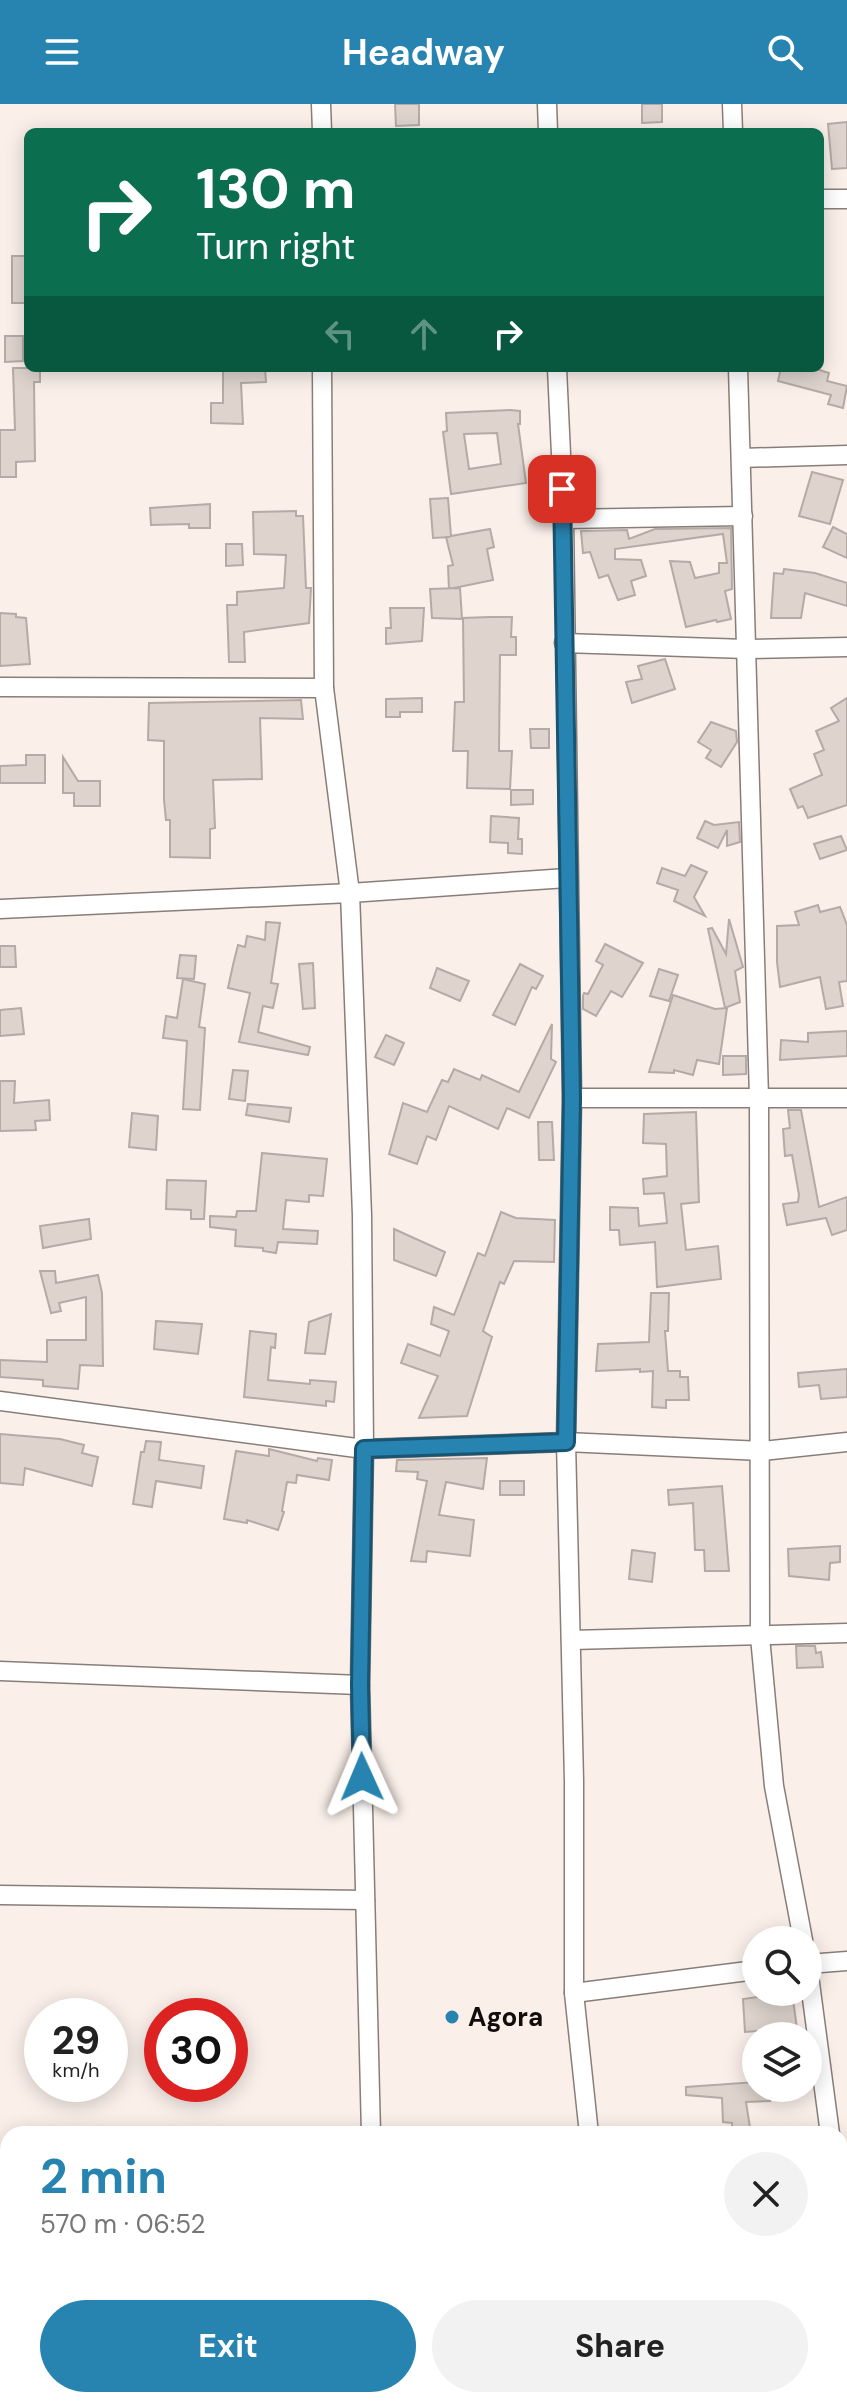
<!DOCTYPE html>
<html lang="en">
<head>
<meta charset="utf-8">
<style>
  :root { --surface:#fff; --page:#f2f2f2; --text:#222; --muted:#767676; --accent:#2783b0 }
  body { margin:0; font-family:"DM Sans",sans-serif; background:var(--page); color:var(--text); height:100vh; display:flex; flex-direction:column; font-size:30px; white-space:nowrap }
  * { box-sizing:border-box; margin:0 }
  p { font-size:26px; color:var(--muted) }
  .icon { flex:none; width:44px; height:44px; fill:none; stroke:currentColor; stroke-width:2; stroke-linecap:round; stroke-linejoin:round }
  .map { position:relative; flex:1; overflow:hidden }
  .drawer { position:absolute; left:0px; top:2022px; width:848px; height:282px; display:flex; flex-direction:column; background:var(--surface); border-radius:24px 24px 0 0; box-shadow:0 4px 20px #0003 }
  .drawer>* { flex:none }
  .guide { position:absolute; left:24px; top:24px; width:800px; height:244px; border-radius:12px; box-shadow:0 4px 20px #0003; background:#0b6e4f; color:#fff; overflow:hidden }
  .controls { position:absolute; left:742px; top:1822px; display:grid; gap:16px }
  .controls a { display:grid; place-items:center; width:80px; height:80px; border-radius:50%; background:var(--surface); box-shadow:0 4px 20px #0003; font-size:40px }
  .speed { position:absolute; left:24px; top:1894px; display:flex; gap:16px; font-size:40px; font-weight:700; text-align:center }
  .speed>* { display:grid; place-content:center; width:104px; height:104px; border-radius:50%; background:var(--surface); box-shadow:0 4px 20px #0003; line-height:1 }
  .speed small { font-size:20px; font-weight:400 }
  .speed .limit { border:12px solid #d22; background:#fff; color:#111 }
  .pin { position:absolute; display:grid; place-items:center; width:68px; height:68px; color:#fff; margin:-34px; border-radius:16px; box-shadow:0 4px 12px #0006 }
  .me { position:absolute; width:88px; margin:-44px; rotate:359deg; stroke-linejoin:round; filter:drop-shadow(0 0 6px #0008) }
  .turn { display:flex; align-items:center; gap:28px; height:168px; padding:0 40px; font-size:36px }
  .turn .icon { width:104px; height:104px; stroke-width:2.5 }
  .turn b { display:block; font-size:56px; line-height:68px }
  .lanes { display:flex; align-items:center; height:76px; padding:0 40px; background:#0003; justify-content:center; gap:40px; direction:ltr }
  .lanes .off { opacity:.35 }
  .round { display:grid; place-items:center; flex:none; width:84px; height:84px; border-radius:42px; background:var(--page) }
  .overview { display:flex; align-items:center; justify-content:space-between; height:136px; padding:0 40px }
  h1 { font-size:48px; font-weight:700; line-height:60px; color:var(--accent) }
  .button { display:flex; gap:16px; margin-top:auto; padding:16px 40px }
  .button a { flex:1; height:92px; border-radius:48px; background:var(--accent); color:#fff; font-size:32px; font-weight:700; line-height:92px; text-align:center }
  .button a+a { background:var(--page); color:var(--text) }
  header { display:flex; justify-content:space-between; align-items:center; height:104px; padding:0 40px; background:var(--accent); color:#fff; font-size:36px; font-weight:700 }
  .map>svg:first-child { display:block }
  .building { fill:#ded3cd; stroke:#b5aaa5; stroke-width:2; fill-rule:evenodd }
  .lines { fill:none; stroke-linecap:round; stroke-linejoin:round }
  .minor-casing { stroke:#887e79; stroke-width:21 }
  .trunk-casing { stroke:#cfcfce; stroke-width:33 }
  .minor { stroke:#fff; stroke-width:18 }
  .trunk { stroke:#f2b693; stroke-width:30 }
  .route-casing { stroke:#195572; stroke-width:20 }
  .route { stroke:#2783b0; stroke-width:14 }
  .poi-dot { fill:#2783b0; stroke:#faefe9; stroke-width:3 }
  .labels { text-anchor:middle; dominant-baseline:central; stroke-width:6; stroke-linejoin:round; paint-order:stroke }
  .poi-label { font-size:26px; font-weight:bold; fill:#100d0b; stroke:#faefe9; text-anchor:start }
</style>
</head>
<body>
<header><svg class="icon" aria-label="menu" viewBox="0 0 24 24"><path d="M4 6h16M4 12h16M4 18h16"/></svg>Headway<svg class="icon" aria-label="search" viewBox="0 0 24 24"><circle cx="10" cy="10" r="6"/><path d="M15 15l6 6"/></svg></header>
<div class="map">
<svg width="847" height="2303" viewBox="0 0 847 2303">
  <rect width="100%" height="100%" fill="#faefe9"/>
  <!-- building -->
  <g class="building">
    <polygon points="395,0 419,0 419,21 396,22"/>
    <polygon points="642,0 662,0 662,18 642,19"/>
    <polygon points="847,18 847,64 832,65 828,20"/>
    <rect x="12" y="152" width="16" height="47"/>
    <polygon points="5,232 23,232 23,257 5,258"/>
    <polygon points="13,264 40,264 40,278 34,278 35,357 16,358 16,373 0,373 0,326 15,326"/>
    <polygon points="223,264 265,264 266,278 241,279 243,320 211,319 211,299 223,299"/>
    <polygon points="781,264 813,264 829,269 827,277 847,282 843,304 828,300 831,291 778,277"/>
    <path d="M510,306L520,307V320H518L526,379L451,390L443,328L447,327L446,309ZM497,329L501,360L469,365L464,330Z"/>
    <polygon points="812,368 843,376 830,420 799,412"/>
    <polygon points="448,394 451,432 490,425 494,443 487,445 493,476 449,485 448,462 453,461 446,433 450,433 433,434 430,395"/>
    <polygon points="210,400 210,424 189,424 189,420 151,421 150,404"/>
    <polygon points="296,407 296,412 303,412 306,484 311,484 309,519 244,528 245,558 229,558 227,501 237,501 237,488 284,484 286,451 254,450 253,408"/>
    <polygon points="833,423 847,430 847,454 823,443"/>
    <polygon points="731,424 732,485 725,487 731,515 717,518 716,516 686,523 670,457 690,458 695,474 719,469 719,459 727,459 723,430 615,445 615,455 641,456 646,472 631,477 635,491 618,496 608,471 599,474 590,448 583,449 581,427 627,426 629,435 655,425"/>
    <polygon points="226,440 242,440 243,461 226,462"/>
    <polygon points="784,465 815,469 847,479 847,502 805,489 801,514 771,514 774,469 783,470"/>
    <polygon points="460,484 462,515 432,514 430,485"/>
    <polygon points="390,504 424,504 422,537 386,540 386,524 391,524"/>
    <polygon points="0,509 16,510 16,513 26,514 30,560 0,562"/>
    <polygon points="490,513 512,513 511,533 516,533 516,551 500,551 499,647 512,647 510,685 467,684 468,647 453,647 455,598 464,598 463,514"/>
    <polygon points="665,555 675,585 632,599 626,578 642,575 638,562"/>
    <polygon points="422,594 422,608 400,608 400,613 386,613 386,595"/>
    <polygon points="847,594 847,701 808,714 803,702 798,704 790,685 822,671 814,650 824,646 816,627 839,617 831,604"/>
    <polygon points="301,596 303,615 260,614 262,675 213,676 215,724 210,725 210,754 170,753 170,716 166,716 164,696 164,637 148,636 149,599"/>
    <polygon points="711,618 736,627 737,638 721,663 706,654 711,646 698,638"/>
    <polygon points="530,625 549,625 549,644 531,644"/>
    <polygon points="26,651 45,651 45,679 0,679 0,662 26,661"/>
    <polygon points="63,653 78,677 100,677 100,702 74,702 74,689 63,689"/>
    <polygon points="511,686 533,686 533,700 511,701"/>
    <polygon points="491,712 519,714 518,735 522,735 522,750 508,749 508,739 490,738"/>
    <polygon points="705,717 714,721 739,718 740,738 727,742 727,726 718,744 697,734"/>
    <polygon points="841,732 847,746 820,755 814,740"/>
    <polygon points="691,761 707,768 694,793 705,812 674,797 678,786 657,779 662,764 685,772"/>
    <polygon points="818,801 820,808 840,803 847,821 847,877 839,878 843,902 826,905 820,873 780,883 777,858 777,822 799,821 795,808"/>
    <polygon points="729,815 743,863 735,867 740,898 725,904 708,825 712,824 726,850"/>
    <polygon points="266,818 280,819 271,879 278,880 273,904 263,902 258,928 310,943 308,951 239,938 250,889 228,884 233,861 238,841 245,843 247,832 265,836"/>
    <polygon points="605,840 643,859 622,893 611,887 596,912 583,905 583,892 584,889 588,890 603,861 596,857"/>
    <polygon points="0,842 15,842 16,863 0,863"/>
    <polygon points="180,851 196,852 194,875 177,874"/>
    <polygon points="313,859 315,904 303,905 299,860"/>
    <polygon points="520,860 543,872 536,885 532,883 515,921 493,911"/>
    <polygon points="437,864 469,877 460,897 430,884"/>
    <polygon points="659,865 678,871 669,897 650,892"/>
    <polygon points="183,875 205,880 199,923 205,924 200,1006 183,1005 187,937 163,934 166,912 177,914"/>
    <polygon points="673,891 715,905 727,904 719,960 697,956 693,971 674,966 674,969 649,968"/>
    <polygon points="21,904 24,930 0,932 0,906"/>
    <polygon points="552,920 551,955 556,958 529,1014 507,1004 498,1025 449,1002 436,1036 427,1032 417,1060 389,1050 403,999 427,1008 442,976 448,978 454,965 480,976 482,971 519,988"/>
    <polygon points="847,927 847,952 780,956 781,936 808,938 808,929"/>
    <polygon points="386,931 404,939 394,961 375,953"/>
    <polygon points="723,952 746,952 746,970 723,971"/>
    <polygon points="233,966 248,967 245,997 229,995"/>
    <polygon points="0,977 15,977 14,999 49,996 50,1016 35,1017 36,1026 0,1027"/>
    <polygon points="248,1000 291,1004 289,1018 246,1011"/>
    <polygon points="788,1006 801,1006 819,1103 847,1093 847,1126 832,1131 826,1114 787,1121 783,1100 798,1098 799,1091 792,1051 785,1052 783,1025 790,1024"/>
    <polygon points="696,1008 699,1098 681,1100 686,1146 718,1142 721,1175 657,1183 655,1138 620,1141 619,1126 610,1126 610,1103 638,1104 639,1122 667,1119 664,1089 644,1090 643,1075 667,1072 666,1040 643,1039 644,1010"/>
    <polygon points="132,1009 158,1012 156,1046 129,1043"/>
    <polygon points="538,1018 552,1018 554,1056 539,1056"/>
    <polygon points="262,1049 327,1055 323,1092 309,1091 309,1098 286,1096 283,1125 318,1127 317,1140 278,1138 276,1149 263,1147 263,1144 235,1142 236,1126 210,1123 210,1112 236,1113 237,1107 256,1107"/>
    <polygon points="167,1076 206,1077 204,1115 191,1115 191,1106 166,1105"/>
    <polygon points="501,1108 516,1114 555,1116 554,1158 514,1157 504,1180 500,1178 483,1227 492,1233 467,1312 419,1314 438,1272 401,1259 408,1240 440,1252 449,1227 431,1220 434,1203 454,1211 478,1149 485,1152"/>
    <polygon points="89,1115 91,1135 43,1144 40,1122"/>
    <polygon points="394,1125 445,1148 436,1172 394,1156"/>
    <polygon points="40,1167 55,1167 56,1179 98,1171 102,1189 103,1262 80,1261 78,1285 43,1282 43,1276 0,1273 0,1256 47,1258 47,1236 86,1236 86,1193 59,1199 61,1207 51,1209"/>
    <polygon points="651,1189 669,1189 668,1227 665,1227 668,1267 680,1267 680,1273 688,1273 689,1296 666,1296 666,1304 652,1303 653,1267 640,1268 640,1265 596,1267 598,1240 649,1238"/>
    <polygon points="331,1210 325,1250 305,1249 309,1218"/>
    <polygon points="156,1217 202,1220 198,1250 154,1245"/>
    <polygon points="250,1227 276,1230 275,1244 271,1243 268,1276 310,1280 310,1276 336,1278 334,1298 326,1297 326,1302 244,1293"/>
    <polygon points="847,1265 847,1293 821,1295 819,1281 799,1283 798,1269"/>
    <polygon points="0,1330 60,1335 84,1341 82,1349 98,1353 92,1382 25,1364 23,1381 0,1379"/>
    <polygon points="146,1337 161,1338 159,1356 204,1362 201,1384 156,1377 152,1403 133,1400 141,1348 144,1348"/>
    <polygon points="269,1345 317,1357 318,1354 332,1356 329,1376 297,1371 296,1379 287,1378 282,1407 284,1408 278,1426 247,1416 247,1419 224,1415 236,1347 269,1352"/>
    <polygon points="487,1354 483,1385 446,1378 439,1411 474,1416 470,1452 427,1447 426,1458 411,1457 427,1377 417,1375 418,1368 396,1367 397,1356"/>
    <rect x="500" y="1377" width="24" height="14"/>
    <polygon points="722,1382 729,1467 705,1467 704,1446 695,1446 693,1399 669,1401 668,1386"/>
    <polygon points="840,1442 840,1458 830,1459 829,1476 789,1472 788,1445"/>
    <polygon points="632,1446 655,1449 652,1478 629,1475"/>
    <polygon points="796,1542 815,1542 816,1549 821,1548 823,1563 797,1564"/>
    <polygon points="792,1888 798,1932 757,1932 757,1927 745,1928 743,1895"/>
    <polygon points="756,1978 756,1984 768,1984 770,1997 746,1998 751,2030 732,2030 732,2019 723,2018 722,1994 686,1991 686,1983"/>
  </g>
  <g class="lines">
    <!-- minor casing -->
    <g class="minor-casing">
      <g id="minor">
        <polyline points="321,0 322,28"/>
        <polyline points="547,0 548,28"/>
        <polyline points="732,0 733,28"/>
        <polyline points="820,95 847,95"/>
        <polyline points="322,264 324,584 350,789 362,1111 364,1345 360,1581 371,2030"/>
        <polyline points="557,264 564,415 572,994 566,1338 574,1677 574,1889 589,2030"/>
        <polyline points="738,264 759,994 760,1533 774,1682 803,1836"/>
        <polyline points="741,354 847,351"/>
        <polyline points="564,415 743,412"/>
        <polyline points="564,539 746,545 847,543"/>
        <polyline points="0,583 324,584"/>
        <polyline points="0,805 350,789 567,774"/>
        <polyline points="572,994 847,994"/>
        <polyline points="0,1297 364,1345 566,1338 762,1347 847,1338"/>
        <polyline points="571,1536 847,1529"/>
        <polyline points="0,1567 360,1581"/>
        <polyline points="0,1791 365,1796"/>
        <polyline points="808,1860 847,1857"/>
        <polyline points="808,1864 830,2030"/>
        <polyline points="574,1889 756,1866"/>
        <polyline points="840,2105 844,2134"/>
        <polyline points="243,2303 243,2296"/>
        <polyline points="472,2303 472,2296"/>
        <polyline points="742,2303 742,2296"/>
      </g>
    </g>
    <!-- trunk casing -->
    <g class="trunk-casing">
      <g id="trunk">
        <polyline points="840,2134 847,2134"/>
        <polyline points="840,2161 847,2160"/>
        <polyline points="0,2272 8,2270"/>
        <polyline points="0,2297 8,2295"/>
      </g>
    </g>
    <!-- minor -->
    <use href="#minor" class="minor"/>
    <!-- trunk -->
    <use href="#trunk" class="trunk"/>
  </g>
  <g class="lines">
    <!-- route casing -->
    <g class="route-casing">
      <polyline id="route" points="362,1673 360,1581 364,1345 566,1338 572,994 562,385"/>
    </g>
    <!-- route -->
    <use href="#route" class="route"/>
  </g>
  <!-- markers -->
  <circle class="poi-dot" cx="452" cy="1913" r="8"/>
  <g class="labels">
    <!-- poi labels -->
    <g class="poi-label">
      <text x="468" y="1913">Agora</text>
    </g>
  </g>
</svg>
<div class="controls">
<a><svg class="icon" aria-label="search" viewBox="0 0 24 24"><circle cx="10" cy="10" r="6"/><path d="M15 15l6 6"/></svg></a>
<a><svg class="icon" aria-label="layers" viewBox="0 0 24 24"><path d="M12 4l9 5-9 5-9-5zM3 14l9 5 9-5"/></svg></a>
</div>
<div class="speed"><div>29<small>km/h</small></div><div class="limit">30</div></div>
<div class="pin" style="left:562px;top:385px;background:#d93025"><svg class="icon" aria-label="arrive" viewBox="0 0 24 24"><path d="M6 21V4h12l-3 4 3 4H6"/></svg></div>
<svg class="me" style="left:362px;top:1673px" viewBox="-20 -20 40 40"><path d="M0-17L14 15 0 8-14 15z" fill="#2783b0" stroke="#fff" stroke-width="4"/></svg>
<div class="guide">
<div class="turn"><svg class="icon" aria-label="right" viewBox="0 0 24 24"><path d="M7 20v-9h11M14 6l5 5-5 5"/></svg><div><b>130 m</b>Turn right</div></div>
<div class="lanes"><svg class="icon off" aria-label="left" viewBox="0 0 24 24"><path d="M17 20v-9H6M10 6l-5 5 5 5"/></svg><svg class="icon off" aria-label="ahead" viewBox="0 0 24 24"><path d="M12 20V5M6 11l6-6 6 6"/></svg><svg class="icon" aria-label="right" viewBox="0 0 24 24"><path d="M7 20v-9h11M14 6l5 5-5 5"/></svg></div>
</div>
<section class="drawer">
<div class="overview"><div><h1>2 min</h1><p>570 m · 06:52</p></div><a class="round"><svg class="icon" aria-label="close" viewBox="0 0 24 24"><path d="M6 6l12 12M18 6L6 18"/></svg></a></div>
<div class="button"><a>Exit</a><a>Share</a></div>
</section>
</div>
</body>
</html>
